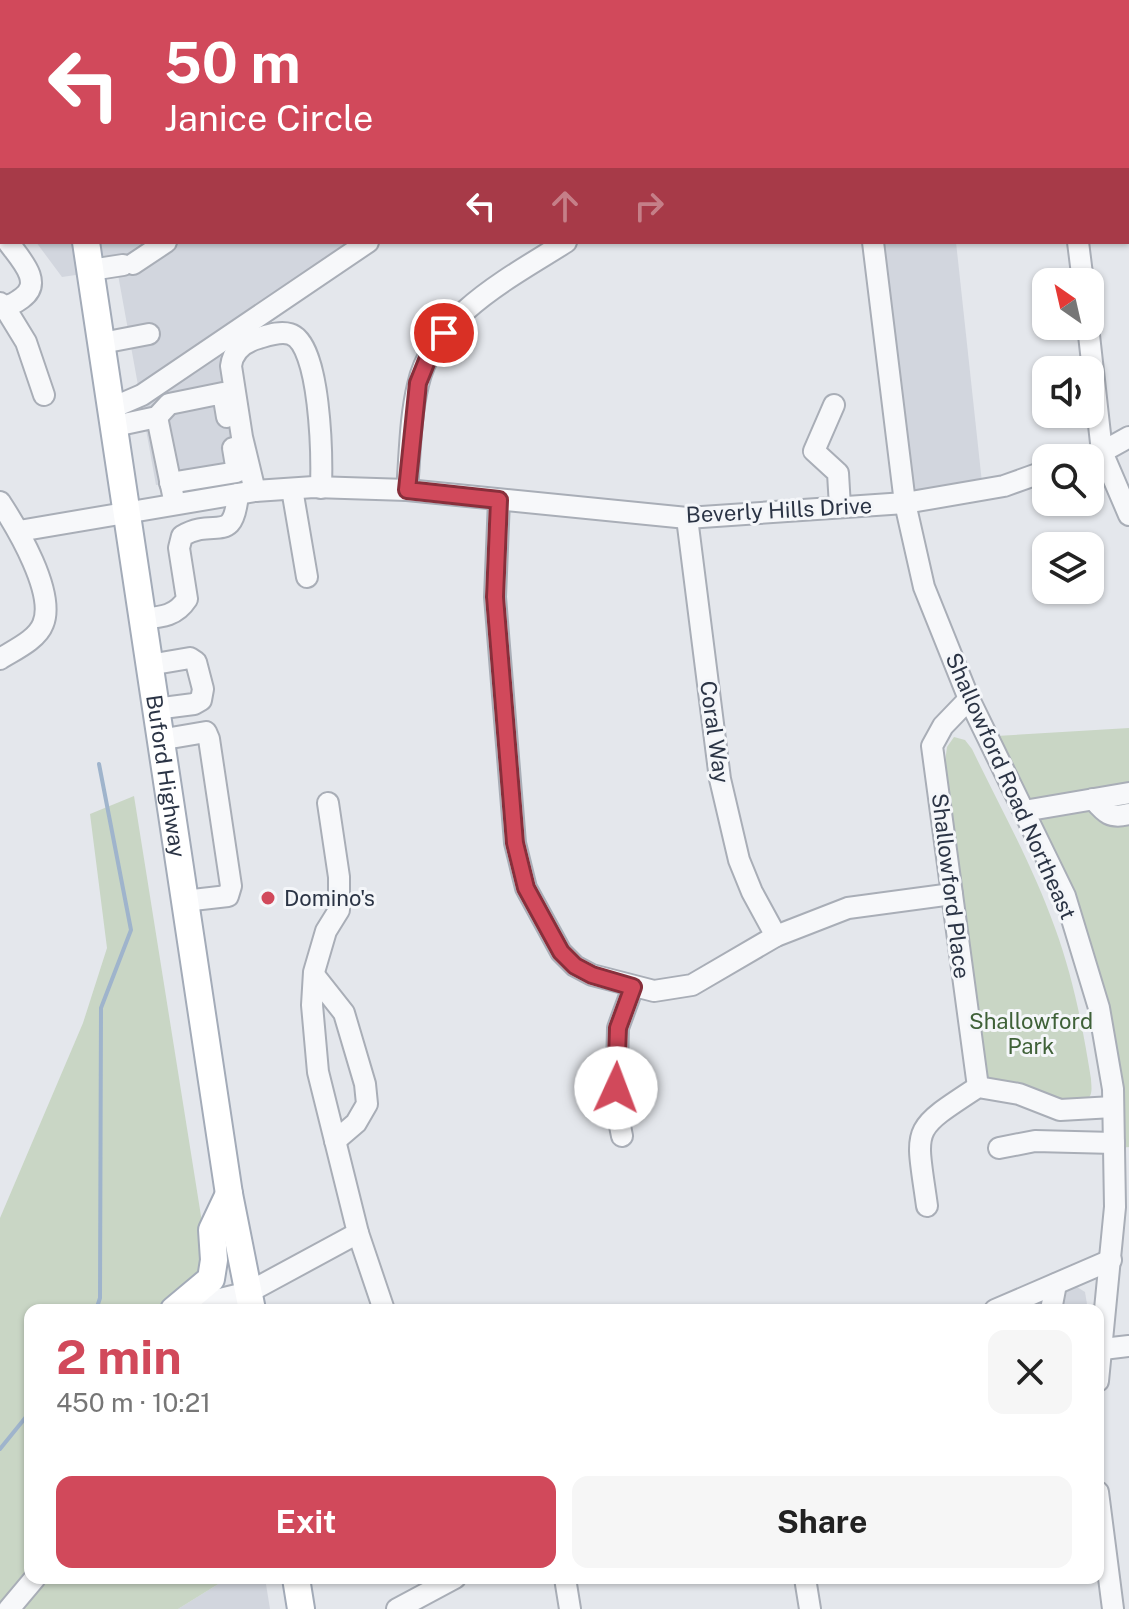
<!DOCTYPE html>
<html lang="en">
<head>
<meta charset="utf-8">
<style>
  :root { --surface:#fff; --page:#f6f6f6; --text:#222; --muted:#767676; --accent:#d1495b }
  body { margin:0; font-family:"Public Sans",sans-serif; background:var(--page); color:var(--text); height:100vh; display:flex; flex-direction:column; font-size:30px; white-space:nowrap }
  * { box-sizing:border-box; margin:0 }
  p { font-size:26px; color:var(--muted) }
  .icon { flex:none; width:44px; height:44px; fill:none; stroke:currentColor; stroke-width:2; stroke-linecap:round; stroke-linejoin:round }
  .map { position:relative; flex:1; overflow:hidden }
  .panel { position:absolute; left:24px; top:1304px; width:1080px; height:280px; display:flex; flex-direction:column; background:var(--surface); border-radius:16px; box-shadow:0 2px 6px #0004 }
  .panel>* { flex:none }
  .banner { position:absolute; left:0px; top:0px; width:1130px; height:244px; box-shadow:0 2px 6px #0004; background:#d1495b; color:#fff; overflow:hidden }
  .needle { width:52px; rotate:326deg }
  .tools { position:absolute; left:1032px; top:268px; display:grid; gap:16px }
  .tools a { display:grid; place-items:center; width:72px; height:72px; border-radius:16px; background:var(--surface); box-shadow:0 2px 6px #0004; font-size:40px }
  .pin { position:absolute; display:grid; place-items:center; width:68px; height:68px; color:#fff; margin:-34px; border:4px solid #fff; border-radius:50%; box-shadow:0 2px 8px #0007 }
  .me { position:absolute; width:88px; margin:-44px; rotate:2deg; stroke-linejoin:round; filter:drop-shadow(0 0 6px #0008) }
  .turn { display:flex; align-items:center; gap:28px; height:168px; padding:0 32px; font-size:36px }
  .turn .icon { width:104px; height:104px; stroke-width:2.5 }
  .turn b { display:block; font-size:56px; line-height:68px }
  .lanes { display:flex; align-items:center; height:76px; padding:0 32px; background:#0003; justify-content:center; gap:40px; direction:ltr }
  .lanes .off { opacity:.35 }
  .round { display:grid; place-items:center; flex:none; width:84px; height:84px; border-radius:16px; background:var(--page) }
  .head { display:flex; align-items:center; justify-content:space-between; height:136px; padding:0 32px }
  h1 { font-size:48px; font-weight:700; line-height:60px; color:var(--accent) }
  .primary-button { display:flex; gap:16px; margin-top:auto; padding:16px 32px }
  .primary-button a { flex:1; height:92px; border-radius:16px; background:var(--accent); color:#fff; font-size:32px; font-weight:700; line-height:92px; text-align:center }
  .primary-button a+a { background:var(--page); color:var(--text) }
  .map>svg:first-child { display:block }
  .built { fill:#d2d6de }
  .green { fill:#c9d6c5 }
  .lines { fill:none; stroke-linecap:round; stroke-linejoin:round }
  .stream { stroke:#9fb4cc; stroke-width:4 }
  .minor-casing { stroke:#a9aeb7; stroke-width:24 }
  .major-casing { stroke:#a3abb8; stroke-width:30 }
  .minor { stroke:#f7f8fa; stroke-width:20 }
  .major { stroke:#fff; stroke-width:26 }
  .route-casing { stroke:#882f3b; stroke-width:20 }
  .route { stroke:#d1495b; stroke-width:14 }
  .poi-dot { fill:#d1495b; stroke:#f4f6f9; stroke-width:3 }
  .labels { text-anchor:middle; dominant-baseline:central; stroke-width:6; stroke-linejoin:round; paint-order:stroke }
  .street-label { font-size:22px; fill:#2b3445; stroke:#f4f6f9 }
  .poi-label { font-size:22px; fill:#2b3445; stroke:#f4f6f9; text-anchor:start }
  .park-label { font-size:22px; fill:#3f6138; stroke:#f4f6f9 }
</style>
</head>
<body>
<div class="map">
<svg width="1129" height="1609" viewBox="0 0 1129 1609">
  <rect width="100%" height="100%" fill="#e4e7ec"/>
  <!-- built -->
  <g class="built">
    <polygon points="0,0 930,0 930,2 2,2 2,195"/>
    <polygon points="36,242 354,242 217,336 242,475 156,485 117,269 62,277"/>
    <polygon points="875,242 956,242 983,492 907,505"/>
    <polygon points="1077,1287 1085,1292 1088,1310 1021,1310"/>
    <polygon points="228,1578 265,1578 270,1609 178,1609"/>
  </g>
  <!-- green -->
  <g class="green">
    <polygon points="1129,728 1129,1147 1119,1148 1099,1024 1056,878 979,737"/>
    <path d="M954,737L965,740L972,749C1001,809 1033,866 1055,928C1073,977 1083,1028 1091,1079C1091,1084 1093,1093 1089,1097C1075,1113 1003,1083 986,1077L945,762L947,747Z"/>
    <polygon points="134,796 216,1310 30,1310 30,1578 228,1578 178,1609 0,1609 0,1218 83,1023 107,948 90,814"/>
  </g>
  <g class="lines">
    <!-- stream -->
    <g class="stream">
      <polyline points="96,1310 100,1298 101,1008 131,930 99,764"/>
      <polyline points="0,1449 30,1412"/>
    </g>
    <!-- minor casing -->
    <g class="minor-casing">
      <g id="minor">
        <polyline points="172,0 173,2"/>
        <polyline points="613,0 615,2"/>
        <polyline points="842,0 843,2"/>
        <polyline points="1051,0 1051,2"/>
        <polyline points="137,2 140,0"/>
        <polyline points="0,59 2,70"/>
        <polyline points="873,242 905,503 924,587 969,699 1065,896 1099,1008 1113,1089 1115,1207 1098,1381"/>
        <polyline points="1078,242 1083,282"/>
        <polyline points="133,264 166,242"/>
        <polyline points="91,270 123,265"/>
        <path d="M0,303L4,306C12,305 15,303 22,298C44,282 20,259 8,242"/>
        <polyline points="4,306 26,342 44,395"/>
        <polyline points="1088,326 1102,452 1129,515"/>
        <polyline points="102,343 149,334"/>
        <polyline points="834,405 814,451 838,473 840,507"/>
        <polyline points="112,408 142,395 368,242"/>
        <polyline points="157,417 173,495"/>
        <polyline points="115,426 157,417 169,404 223,393 227,417"/>
        <polyline points="1085,458 1102,452 1129,437"/>
        <polyline points="170,483 237,472 233,448"/>
        <polyline points="292,489 307,577"/>
        <path d="M407,490C410,455 410,418 418,385C433,316 511,277 566,242"/>
        <path d="M255,491L242,437L231,366C233,350 244,342 259,338C269,335 280,331 290,334C321,343 322,458 321,488"/>
        <polyline points="499,500 495,597 515,843 526,888 561,952 575,966 592,975 654,991 692,985 776,936 848,908 952,894"/>
        <path d="M0,502C17,528 56,593 43,624C37,640 14,650 0,659"/>
        <polyline points="687,518 720,779 739,860 752,892 776,936"/>
        <polyline points="19,531 255,491 314,487 407,490 687,518 905,503 1004,486 1046,471"/>
        <path d="M142,619C162,617 176,616 187,599L179,548L182,536C216,516 233,547 238,494"/>
        <polyline points="149,665 190,658 196,662 203,689 201,700 194,704 155,709"/>
        <polyline points="969,699 943,726 932,746 978,1087"/>
        <polyline points="159,740 206,732 209,739 231,886 228,896 184,901"/>
        <path d="M1093,799C1105,813 1110,819 1129,814"/>
        <polyline points="1024,811 1129,793"/>
        <polyline points="314,975 344,1013 365,1084 367,1104 356,1123 335,1141"/>
        <polyline points="622,1136 616,1106 618,1028 633,987"/>
        <polyline points="999,1148 1035,1141 1114,1143"/>
        <path d="M927,1206C916,1126 909,1132 978,1087L1019,1094L1060,1110L1113,1107"/>
        <polyline points="358,1233 384,1310"/>
        <polyline points="194,1310 200,1304 249,1292 358,1233 318,1072 312,1005 314,972 326,931 339,910 339,877 328,803"/>
        <polyline points="995,1310 1111,1260"/>
        <polyline points="1051,1310 1056,1284"/>
        <polyline points="1103,1349 1129,1346"/>
        <polyline points="1098,1492 1113,1609"/>
        <polyline points="565,1578 570,1609"/>
        <polyline points="805,1578 810,1609"/>
        <polyline points="9,1609 35,1578"/>
        <polyline points="397,1609 455,1578"/>
      </g>
    </g>
    <!-- major casing -->
    <g class="major-casing">
      <g id="major">
        <polyline points="48,0 48,2"/>
        <path id="s1" d="M86,242L229,1194L252,1310"/>
        <polyline points="174,1310 211,1279 214,1260 212,1230 229,1194"/>
        <polyline points="296,1578 301,1609"/>
      </g>
    </g>
    <!-- minor -->
    <use href="#minor" class="minor"/>
    <!-- major -->
    <use href="#major" class="major"/>
  </g>
  <g class="lines">
    <!-- route casing -->
    <g class="route-casing">
      <polyline id="route" points="444,333 428,358 418,383 407,490 499,500 495,597 515,843 526,888 561,952 575,966 592,975 633,987 618,1028 616,1088"/>
    </g>
    <!-- route -->
    <use href="#route" class="route"/>
  </g>
  <!-- markers -->
  <circle class="poi-dot" cx="268" cy="898" r="8"/>
  <g class="labels">
    <!-- street labels -->
    <g class="street-label">
      <text transform="translate(779 510) rotate(-3)">Beverly Hills Drive</text>
      <text transform="translate(715 732) rotate(82)">Coral Way</text>
      <text stroke="none"><textPath href="#s1" startOffset="540">Buford Highway</textPath></text>
      <text transform="translate(1011 786) rotate(66)">Shallowford Road Northeast</text>
      <text transform="translate(951 886) rotate(83)">Shallowford Place</text>
    </g>
    <!-- poi labels -->
    <g class="poi-label">
      <text x="284" y="898">Domino's</text>
    </g>
    <!-- park labels -->
    <g class="park-label">
      <text x="1031" y="1021">Shallowford<tspan x="1031" dy="25">Park</tspan></text>
    </g>
  </g>
</svg>
<div class="tools">
<a><svg class="needle" viewBox="-14 -14 28 28"><path d="M0-13l5 13h-10z" fill="#e53935"/><path d="M0 13l5-13h-10z" fill="#767676"/></svg></a>
<a><svg class="icon" aria-label="sound" viewBox="0 0 24 24"><path d="M4 9h4l5-4v14l-5-4H4zM17 9q2 3 0 6"/></svg></a>
<a><svg class="icon" aria-label="search" viewBox="0 0 24 24"><circle cx="10" cy="10" r="6"/><path d="M15 15l6 6"/></svg></a>
<a><svg class="icon" aria-label="layers" viewBox="0 0 24 24"><path d="M12 4l9 5-9 5-9-5zM3 14l9 5 9-5"/></svg></a>
</div>
<div class="pin" style="left:444px;top:333px;background:#d93025"><svg class="icon" aria-label="arrive" viewBox="0 0 24 24"><path d="M6 21V4h12l-3 4 3 4H6"/></svg></div>
<svg class="me" style="left:616px;top:1088px" viewBox="-20 -20 40 40"><circle r="19" fill="#fff"/><path d="M0-13L10 11 0 6-10 11z" fill="#d1495b"/></svg>
<div class="banner">
<div class="turn"><svg class="icon" aria-label="left" viewBox="0 0 24 24"><path d="M17 20v-9H6M10 6l-5 5 5 5"/></svg><div><b>50 m</b>Janice Circle</div></div>
<div class="lanes"><svg class="icon" aria-label="left" viewBox="0 0 24 24"><path d="M17 20v-9H6M10 6l-5 5 5 5"/></svg><svg class="icon off" aria-label="ahead" viewBox="0 0 24 24"><path d="M12 20V5M6 11l6-6 6 6"/></svg><svg class="icon off" aria-label="right" viewBox="0 0 24 24"><path d="M7 20v-9h11M14 6l5 5-5 5"/></svg></div>
</div>
<section class="panel">
<div class="head"><div><h1>2 min</h1><p>450 m · 10:21</p></div><a class="round"><svg class="icon" aria-label="close" viewBox="0 0 24 24"><path d="M6 6l12 12M18 6L6 18"/></svg></a></div>
<div class="primary-button"><a>Exit</a><a>Share</a></div>
</section>
</div>
</body>
</html>
